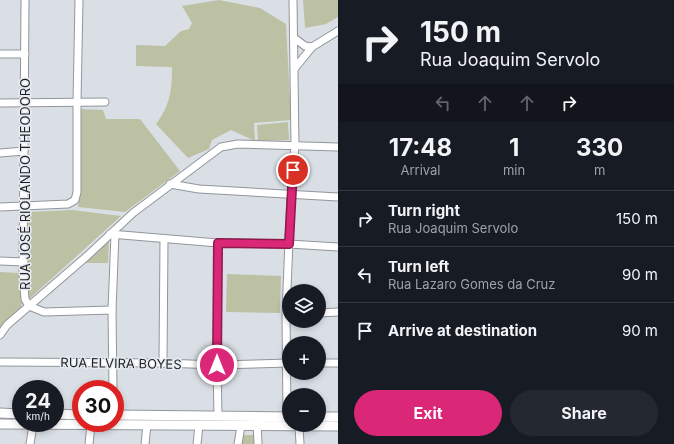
<!DOCTYPE html>
<html lang="en">
<head>
<meta charset="utf-8">
<style>
  :root { --surface:#171b24; --page:#242831; --text:#f1f3f6; --muted:#9ea1a6; --line:#363941; --accent:#db2777 }
  body { margin:0; font-family:Inter,sans-serif; background:var(--page); color:var(--text); height:100vh; display:flex; flex-direction:column; font-size:15px; white-space:nowrap }
  * { box-sizing:border-box; margin:0 }
  p { font-size:13px; color:var(--muted) }
  .icon { flex:none; width:22px; height:22px; fill:none; stroke:currentColor; stroke-width:2; stroke-linecap:round; stroke-linejoin:round }
  .map { position:relative; flex:1; overflow:hidden }
  .panel { display:flex; flex-direction:column; background:var(--surface); width:336px }
  .panel>* { flex:none }
  .hud { background:#171b24; color:var(--text); overflow:hidden }
  .buttons { position:absolute; left:282px; top:284px; display:grid; gap:8px }
  .buttons a { display:grid; place-items:center; width:44px; height:44px; border-radius:50%; background:var(--surface); box-shadow:0 2px 6px #0003; font-size:20px }
  .speed { position:absolute; left:12px; top:380px; display:flex; gap:8px; font-size:20px; font-weight:700; text-align:center }
  .speed>* { display:grid; place-content:center; width:52px; height:52px; border-radius:50%; background:var(--surface); box-shadow:0 2px 6px #0003; line-height:1 }
  .speed small { font-size:10px; font-weight:400 }
  .speed .limit { border:6px solid #d22; background:#fff; color:#111 }
  .pin { position:absolute; display:grid; place-items:center; width:34px; height:34px; color:#fff; margin:-17px; border:2px solid #fff; border-radius:50%; box-shadow:0 1px 4px #0007 }
  .me { position:absolute; width:44px; margin:-22px; rotate:0deg; stroke-linejoin:round; filter:drop-shadow(0 0 3px #0008) }
  .turn { display:flex; align-items:center; gap:14px; height:84px; padding:0 16px; font-size:18px }
  .turn .icon { width:52px; height:52px; stroke-width:2.5 }
  .turn b { display:block; font-size:28px; line-height:34px }
  .lanes { display:flex; align-items:center; height:38px; padding:0 16px; background:#0003; justify-content:center; gap:20px; direction:ltr }
  .lanes .off { opacity:.35 }
  .eta { display:flex; justify-content:space-evenly; align-items:center; height:68px; text-align:center }
  .eta b { font-size:24px; font-weight:700; line-height:28px }
  .action { display:flex; gap:8px; margin-top:auto; padding:8px 16px }
  .action a { flex:1; height:46px; border-radius:24px; background:var(--accent); color:#fff; font-size:16px; font-weight:700; line-height:46px; text-align:center }
  .action a+a { background:var(--page); color:var(--text) }
  ul { padding:0; list-style:none }
  li { display:flex; align-items:center; gap:12px; height:56px; padding:0 16px; border-top:1px solid var(--line) }
  li div { flex:1 }
  li b { display:block; font-size:15px }
  li em { font-style:normal }
  main { display:flex; flex:1; min-height:0 }
  .map>svg:first-child { display:block }
  .green { fill:#bbc1a2 }
  .lines { fill:none; stroke-linecap:round; stroke-linejoin:round }
  .minor-casing { stroke:#91969d; stroke-width:9 }
  .major-casing { stroke:#91969d; stroke-width:11 }
  .minor { stroke:#fff; stroke-width:7 }
  .major { stroke:#fff; stroke-width:9 }
  .route-casing { stroke:#8e194d; stroke-width:10 }
  .route { stroke:#db2777; stroke-width:7 }
  .labels { text-anchor:middle; dominant-baseline:central; stroke-width:3; stroke-linejoin:round; paint-order:stroke }
  .street-label { font-size:13px; fill:#1f2123; stroke:#e7ecf4 }
</style>
</head>
<body>
<main>
<div class="map">
<svg width="338" height="444" viewBox="0 0 338 444">
  <rect width="100%" height="100%" fill="#dadfe6"/>
  <!-- green -->
  <g class="green">
    <path d="M219,0L260,8L286,24L291,120L254,123L255,141L231,130L212,140L209,149L188,158L156,124C170,106 172,90 172,67L136,66V45L165,46L181,31L189,29L192,23L182,6Z"/>
    <polygon points="303,0 338,0 338,17 326,24 305,28"/>
    <polygon points="79,109 103,110 106,119 140,119 180,171 125,212 78,207 81,188"/>
    <polygon points="288,122 289,140 258,141 257,125"/>
    <polygon points="72,210 121,216 29,299 27,297 28,212"/>
    <polygon points="109,239 108,263 85,263"/>
    <polygon points="0,272 19,273 22,303 20,310 0,328"/>
    <polygon points="227,274 281,276 280,313 226,312"/>
    <polygon points="242,435 255,435 256,444 241,444"/>
  </g>
  <g class="lines">
    <!-- minor casing -->
    <g class="minor-casing">
      <g id="minor">
        <polyline points="25,0 23,272 25,299 29,306 44,312 112,310"/>
        <polyline points="294,38 305,46 312,47 295,68"/>
        <polyline points="312,47 338,31"/>
        <polyline points="0,54 25,54"/>
        <polyline points="0,103 105,102"/>
        <polyline points="0,153 24,151"/>
        <polyline points="170,184 199,189 338,197"/>
        <polyline points="0,207 68,204 75,200 77,192 77,102 79,0"/>
        <polyline points="110,234 218,243 289,244 338,247"/>
        <polyline points="0,261 24,262"/>
        <polyline points="319,313 338,312"/>
        <polyline points="0,335 7,325 87,256 133,213 221,147 238,144 338,147"/>
        <polyline points="0,362 163,363 217,365 289,363"/>
        <polyline points="163,363 164,239"/>
        <polyline points="319,363 338,363"/>
        <polyline points="113,389 112,310 115,234"/>
        <polyline points="218,416 217,365 218,243"/>
        <polyline points="287,417 286,313 291,194 295,146 293,0"/>
        <polyline points="257,422 258,444"/>
        <polyline points="299,426 300,444"/>
        <polyline points="30,444 33,425"/>
        <polyline points="89,444 91,425"/>
        <polyline points="145,444 147,425"/>
        <polyline points="197,444 199,426"/>
        <polyline points="238,444 241,426"/>
      </g>
    </g>
    <!-- major casing -->
    <g class="major-casing">
      <g id="major">
        <polyline points="0,413 21,414"/>
        <polyline points="55,414 81,415"/>
        <polyline points="115,415 289,417"/>
        <polyline points="319,417 338,417"/>
        <polyline points="0,424 338,426"/>
      </g>
    </g>
    <!-- minor -->
    <use href="#minor" class="minor"/>
    <!-- major -->
    <use href="#major" class="major"/>
  </g>
  <g class="lines">
    <!-- route casing -->
    <g class="route-casing">
      <polyline id="route" points="217,365 218,243 289,244 293,170"/>
    </g>
    <!-- route -->
    <use href="#route" class="route"/>
  </g>
  <g class="labels">
    <!-- street labels -->
    <g class="street-label">
      <text transform="translate(25 184) rotate(-90)">RUA JOSÉ RIOLANDO THEODORO</text>
      <text transform="translate(121 363) rotate(1)">RUA ELVIRA BOYES</text>
    </g>
  </g>
</svg>
<div class="buttons">
<a><svg class="icon" aria-label="layers" viewBox="0 0 24 24"><path d="M12 4l9 5-9 5-9-5zM3 14l9 5 9-5"/></svg></a>
<a>+</a>
<a>−</a>
</div>
<div class="speed"><div>24<small>km/h</small></div><div class="limit">30</div></div>
<div class="pin" style="left:293px;top:170px;background:#d93025"><svg class="icon" aria-label="arrive" viewBox="0 0 24 24"><path d="M6 21V4h12l-3 4 3 4H6"/></svg></div>
<svg class="me" style="left:217px;top:365px" viewBox="-20 -20 40 40"><circle r="17" fill="#db2777" stroke="#fff" stroke-width="3"/><path d="M0-11L8 9 0 5-8 9z" fill="#fff"/></svg>
</div>
<section class="panel">
<div class="hud">
<div class="turn"><svg class="icon" aria-label="right" viewBox="0 0 24 24"><path d="M7 20v-9h11M14 6l5 5-5 5"/></svg><div><b>150 m</b>Rua Joaquim Servolo</div></div>
<div class="lanes"><svg class="icon off" aria-label="left" viewBox="0 0 24 24"><path d="M17 20v-9H6M10 6l-5 5 5 5"/></svg><svg class="icon off" aria-label="ahead" viewBox="0 0 24 24"><path d="M12 20V5M6 11l6-6 6 6"/></svg><svg class="icon off" aria-label="ahead" viewBox="0 0 24 24"><path d="M12 20V5M6 11l6-6 6 6"/></svg><svg class="icon" aria-label="right" viewBox="0 0 24 24"><path d="M7 20v-9h11M14 6l5 5-5 5"/></svg></div>
</div>
<div class="eta">
<div><b>17:48</b><p>Arrival</p></div>
<div><b>1</b><p>min</p></div>
<div><b>330</b><p>m</p></div>
</div>
<ul>
<li><svg class="icon" aria-label="right" viewBox="0 0 24 24"><path d="M7 20v-9h11M14 6l5 5-5 5"/></svg><div><b>Turn right</b><p>Rua Joaquim Servolo</p></div><em>150 m</em></li>
<li><svg class="icon" aria-label="left" viewBox="0 0 24 24"><path d="M17 20v-9H6M10 6l-5 5 5 5"/></svg><div><b>Turn left</b><p>Rua Lazaro Gomes da Cruz</p></div><em>90 m</em></li>
<li><svg class="icon" aria-label="arrive" viewBox="0 0 24 24"><path d="M6 21V4h12l-3 4 3 4H6"/></svg><div><b>Arrive at destination</b></div><em>90 m</em></li>
</ul>
<div class="action"><a>Exit</a><a>Share</a></div>
</section>
</main>
</body>
</html>
